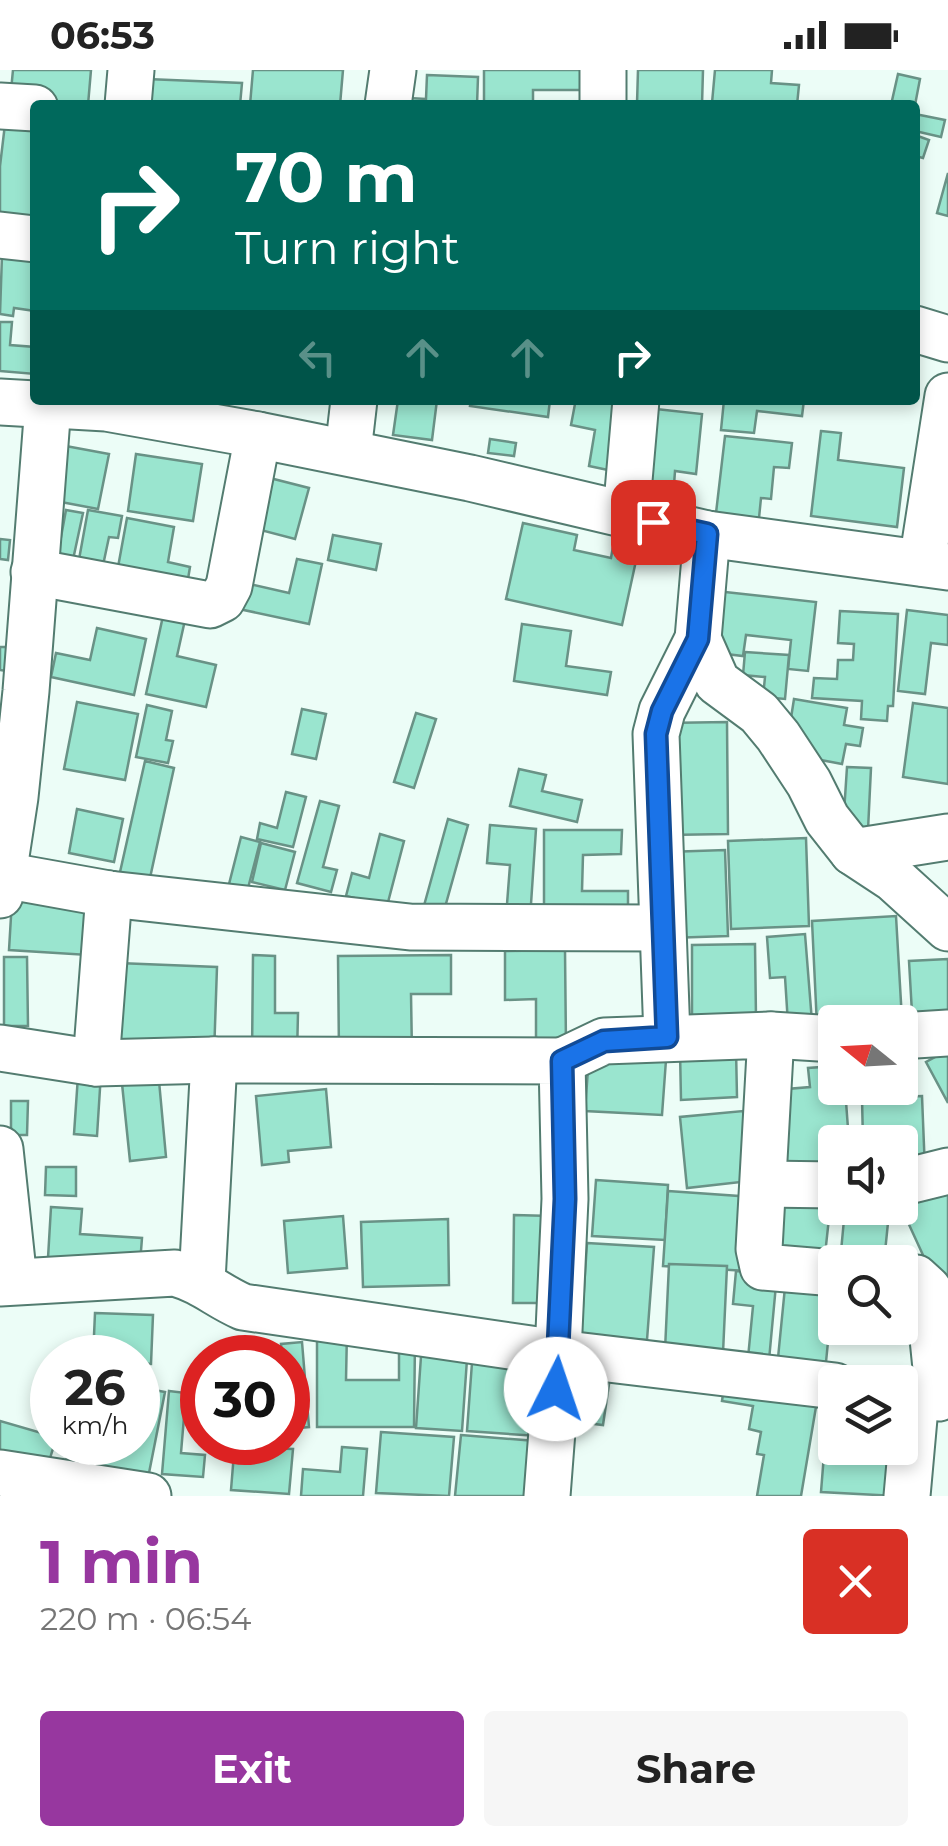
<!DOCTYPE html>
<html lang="en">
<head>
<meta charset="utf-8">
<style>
  :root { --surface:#fff; --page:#f6f6f6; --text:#222; --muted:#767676; --accent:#97379f }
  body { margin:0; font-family:Montserrat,sans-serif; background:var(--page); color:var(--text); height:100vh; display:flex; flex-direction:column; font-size:38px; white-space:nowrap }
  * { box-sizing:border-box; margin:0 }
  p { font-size:32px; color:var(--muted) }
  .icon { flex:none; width:55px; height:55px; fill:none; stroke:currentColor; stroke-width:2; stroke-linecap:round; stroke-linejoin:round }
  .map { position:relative; height:1426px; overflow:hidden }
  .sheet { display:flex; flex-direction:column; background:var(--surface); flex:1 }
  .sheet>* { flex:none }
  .banner { position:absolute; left:30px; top:30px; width:890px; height:305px; border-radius:10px; box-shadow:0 5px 15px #0003; background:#00695c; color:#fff; overflow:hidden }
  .needle { width:65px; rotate:288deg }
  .tools { position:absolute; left:818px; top:935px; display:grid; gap:20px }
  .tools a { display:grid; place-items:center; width:100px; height:100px; border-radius:10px; background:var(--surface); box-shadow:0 5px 15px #0003; font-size:50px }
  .speed { position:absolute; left:30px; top:1265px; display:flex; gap:20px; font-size:50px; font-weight:700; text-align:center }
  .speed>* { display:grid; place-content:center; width:130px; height:130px; border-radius:50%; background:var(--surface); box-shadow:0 5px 15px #0003; line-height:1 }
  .speed small { font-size:25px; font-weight:400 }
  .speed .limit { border:15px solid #d22; background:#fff; color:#111 }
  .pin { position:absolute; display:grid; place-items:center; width:85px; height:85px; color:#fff; margin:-42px; border-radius:20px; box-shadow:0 5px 15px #0006 }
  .me { position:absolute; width:110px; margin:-55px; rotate:4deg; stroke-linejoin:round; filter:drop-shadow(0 0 8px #0008) }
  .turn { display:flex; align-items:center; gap:35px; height:210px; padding:0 40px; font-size:45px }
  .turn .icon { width:130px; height:130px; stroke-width:2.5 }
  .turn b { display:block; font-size:70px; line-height:85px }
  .lanes { display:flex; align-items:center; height:95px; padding:0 40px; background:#0003; justify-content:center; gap:50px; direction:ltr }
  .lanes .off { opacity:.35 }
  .round { display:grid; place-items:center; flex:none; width:105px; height:105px; border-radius:10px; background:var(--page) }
  .summary { display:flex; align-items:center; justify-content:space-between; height:170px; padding:0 40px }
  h1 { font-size:60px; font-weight:700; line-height:75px; color:var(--accent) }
  .primary-button { display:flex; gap:20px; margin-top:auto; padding:20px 40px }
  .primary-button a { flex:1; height:115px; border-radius:10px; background:var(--accent); color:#fff; font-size:40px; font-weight:700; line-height:115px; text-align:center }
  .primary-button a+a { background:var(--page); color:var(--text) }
  .status { display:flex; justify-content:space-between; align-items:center; height:70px; padding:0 50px; background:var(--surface); direction:ltr }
  .status svg { height:28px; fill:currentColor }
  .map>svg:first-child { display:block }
  .building { fill:#9ae5cf; stroke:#699286; stroke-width:2.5 }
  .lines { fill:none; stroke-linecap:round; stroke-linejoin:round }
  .minor-casing { stroke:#537c70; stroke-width:49 }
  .minor { stroke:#fff; stroke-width:45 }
  .route-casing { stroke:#114b97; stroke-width:25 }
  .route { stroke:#1a73e8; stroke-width:18 }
</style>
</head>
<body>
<div class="status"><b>06:53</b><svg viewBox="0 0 49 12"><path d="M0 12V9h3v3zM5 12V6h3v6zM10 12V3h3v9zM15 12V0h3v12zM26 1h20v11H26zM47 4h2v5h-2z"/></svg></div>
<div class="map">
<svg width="948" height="1426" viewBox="0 0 948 1426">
  <rect width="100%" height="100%" fill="#ecfdf7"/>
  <!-- building -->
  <g class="building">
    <polygon points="13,0 91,0 88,35 10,31"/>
    <polygon points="253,0 343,0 340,35 250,35"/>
    <polygon points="484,0 587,0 588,20 533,20 533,35 484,35"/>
    <polygon points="638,0 703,0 702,35 637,34"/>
    <polygon points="715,0 772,0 771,13 799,15 797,35 712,33"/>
    <polygon points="898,4 920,9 915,35 891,35"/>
    <polygon points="427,5 478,7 477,35 393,35 393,27 426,29"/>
    <polygon points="147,9 242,13 240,35 146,35"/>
    <polygon points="915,44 945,50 941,67 915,61"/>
    <polygon points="5,54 35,57 35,160 0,157 0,96"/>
    <polygon points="915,65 929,70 923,88 915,86"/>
    <polygon points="948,103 948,146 937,143"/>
    <polygon points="2,185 35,189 35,241 14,238 13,246 0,244"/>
    <polygon points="0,252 12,252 10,275 35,277 35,304 0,301"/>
    <polygon points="398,330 437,330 432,370 393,365"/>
    <polygon points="471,330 550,330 548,347 470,336"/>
    <polygon points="620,330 608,400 589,396 595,360 571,355 575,334 559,330"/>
    <polygon points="724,330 804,330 802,346 757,341 754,363 721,360"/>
    <polygon points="656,339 702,344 696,404 675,401 674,415 648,411"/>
    <polygon points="821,361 841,363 838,390 904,398 897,457 811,446"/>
    <polygon points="725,366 792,373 789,398 774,397 771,429 761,428 759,448 716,443"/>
    <polygon points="490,369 516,373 514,386 488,383"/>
    <polygon points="55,374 109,384 98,439 45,429"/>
    <polygon points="136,384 202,394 193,451 128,441"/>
    <polygon points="262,406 309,418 295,469 249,457"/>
    <polygon points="66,440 83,443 71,499 37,493 43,463 61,467"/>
    <polygon points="88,440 122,446 118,468 109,467 102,500 78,495"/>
    <polygon points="127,448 174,457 168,492 190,497 186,521 116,508"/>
    <polygon points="523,453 577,465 574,480 611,488 614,471 639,477 622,555 506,529"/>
    <polygon points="333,465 381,474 376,500 328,490"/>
    <polygon points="0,469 10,470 8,490 0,489"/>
    <polygon points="297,489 322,494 309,554 239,539 245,513 289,523"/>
    <polygon points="716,521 816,532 808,601 788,599 791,570 746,565 743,586 709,582"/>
    <polygon points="907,540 948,545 948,575 931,573 925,624 898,621"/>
    <polygon points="840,541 898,544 893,636 888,636 887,651 861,649 862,631 812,628 814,608 837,609 838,590 853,590 854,574 838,573"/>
    <polygon points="163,546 185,550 177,586 216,595 206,637 146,624"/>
    <polygon points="522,554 571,561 566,596 611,602 607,625 514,611"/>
    <polygon points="97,558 146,569 134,625 51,607 56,583 90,590"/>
    <polygon points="0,577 7,577 7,601 0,600"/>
    <polygon points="745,582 789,585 785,629 763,627 765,607 743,605"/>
    <polygon points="794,629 847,638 844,655 863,658 860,676 846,674 842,694 805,687 788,667"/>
    <polygon points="77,632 138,644 125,710 64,699"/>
    <polygon points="913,633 948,638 948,714 903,707"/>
    <polygon points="147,635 172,641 166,670 173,671 168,693 136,687"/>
    <polygon points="302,639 326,644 316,689 292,684"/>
    <polygon points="416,643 436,649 414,718 394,712"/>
    <polygon points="727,652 728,764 667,765 665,653"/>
    <polygon points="145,691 174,698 148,817 118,811"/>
    <polygon points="847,697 871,698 868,760 843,758"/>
    <polygon points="519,699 546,705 542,721 582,730 577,752 510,736"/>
    <polygon points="286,722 306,727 293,777 257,769 260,753 277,758"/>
    <polygon points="320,731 339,736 323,797 337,800 331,822 297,813"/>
    <polygon points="77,739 123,749 114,792 69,783"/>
    <polygon points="448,749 468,755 440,855 420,850"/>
    <polygon points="490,755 536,759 530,849 506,847 510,795 487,793"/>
    <polygon points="544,760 622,760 621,784 583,785 582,821 628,821 628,855 544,855"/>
    <polygon points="380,764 404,771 387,836 346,826 352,803 369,808"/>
    <polygon points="241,767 260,772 247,822 228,818"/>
    <polygon points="806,768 809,856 731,859 728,771"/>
    <polygon points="261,773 295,782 285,820 252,812"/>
    <polygon points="725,780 728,866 669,868 667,782"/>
    <polygon points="12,830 91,834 88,885 9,880"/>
    <polygon points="896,846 902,950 817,956 812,851"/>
    <polygon points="805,864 812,952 788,954 785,907 770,908 767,867"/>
    <polygon points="755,874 756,948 692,949 692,875"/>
    <polygon points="565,880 566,977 536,978 536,929 505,930 505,881"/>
    <polygon points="253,885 275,886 275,943 298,943 297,985 252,985"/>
    <polygon points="451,885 451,924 411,924 412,984 339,985 338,886"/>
    <polygon points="4,887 27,887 28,956 4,956"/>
    <polygon points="948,889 948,942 912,943 909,891"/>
    <polygon points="118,893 217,897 214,985 115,982"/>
    <polygon points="736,979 737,1027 681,1030 680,981"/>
    <polygon points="948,980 948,1033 926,992"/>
    <polygon points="589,985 666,990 662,1045 585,1041"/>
    <polygon points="102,987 97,1066 74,1064 78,1006"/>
    <polygon points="835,996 835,1018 845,1018 849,1072 835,1072 835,1100 780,1104 775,1020 810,1017 808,998"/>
    <polygon points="158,1000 166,1087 130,1091 121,1004"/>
    <polygon points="326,1019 331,1077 288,1081 289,1092 262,1095 256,1026"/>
    <polygon points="922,1026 925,1101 900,1102 900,1072 863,1072 862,1028"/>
    <polygon points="11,1031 28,1031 27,1065 11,1065"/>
    <polygon points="743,1041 750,1111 687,1118 680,1047"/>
    <polygon points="46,1097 76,1097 76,1126 45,1125"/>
    <polygon points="596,1110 668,1115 665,1170 592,1166"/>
    <polygon points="948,1114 948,1232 945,1233 900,1135"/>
    <polygon points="668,1121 753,1127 747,1201 663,1196"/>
    <polygon points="776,1134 830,1139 824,1194 771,1189"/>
    <polygon points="51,1137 82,1139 80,1164 142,1168 140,1194 48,1188"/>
    <polygon points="845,1139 889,1143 884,1192 840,1192"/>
    <polygon points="514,1145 551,1146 549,1233 513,1233"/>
    <polygon points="343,1146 347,1198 288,1203 284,1151"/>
    <polygon points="448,1149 449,1215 363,1217 361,1152"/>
    <polygon points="587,1173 654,1177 647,1270 581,1266"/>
    <polygon points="669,1194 727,1196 723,1283 665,1280"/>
    <polygon points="736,1201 777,1204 769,1290 748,1288 753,1236 733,1234"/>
    <polygon points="786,1207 834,1211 826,1292 778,1288"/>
    <polygon points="900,1217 927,1219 922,1275 837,1267 838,1258 900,1258"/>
    <polygon points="95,1243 153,1245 151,1294 138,1293 138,1288 93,1288"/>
    <polygon points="317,1260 347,1261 346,1310 399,1310 399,1269 415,1269 414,1357 317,1357"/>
    <polygon points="302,1272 309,1357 288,1359 288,1288 282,1288 281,1274"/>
    <polygon points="422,1272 468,1275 462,1361 416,1358"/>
    <polygon points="473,1279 544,1284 538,1366 467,1361"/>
    <polygon points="725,1310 818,1325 801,1426 757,1426 764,1385 757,1384 761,1362 749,1359 753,1336 722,1331"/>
    <polygon points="592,1311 609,1314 603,1355 585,1353"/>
    <polygon points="138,1317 165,1322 148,1408 66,1392 70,1374 123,1384 125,1372 138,1372"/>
    <polygon points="169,1321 186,1323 181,1383 205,1385 203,1407 162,1404"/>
    <polygon points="828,1334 835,1335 835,1378 900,1378 896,1426 821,1422"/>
    <polygon points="0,1351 52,1366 55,1372 47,1398 0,1385"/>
    <polygon points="381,1362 454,1367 449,1426 376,1423"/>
    <polygon points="461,1365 536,1371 531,1426 455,1426"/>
    <polygon points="342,1377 367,1379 363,1426 301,1426 303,1399 340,1402"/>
    <polygon points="267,1378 293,1379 289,1424 231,1420 234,1383 266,1386"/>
  </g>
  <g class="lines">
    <!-- minor casing -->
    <g class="minor-casing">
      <g id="minor">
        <polyline points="603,0 603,35"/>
        <polyline points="128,35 131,0"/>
        <polyline points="388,35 393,0"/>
        <polyline points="0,36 35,38"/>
        <polyline points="0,165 35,169"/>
        <polyline points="915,259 948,269"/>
        <polyline points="0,332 106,338 258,365 470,408 707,464 948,497"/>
        <polyline points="348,382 354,330"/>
        <polyline points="626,445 636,330"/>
        <polyline points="707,464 698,569 717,612 759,643 778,666 809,713 827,749 853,782 894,809 948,858"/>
        <polyline points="922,493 948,326"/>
        <polyline points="34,502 210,535 222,529 229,516 258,365"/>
        <polyline points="853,782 948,767"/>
        <polyline points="3,805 109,824 410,857 661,858"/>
        <polyline points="0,825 15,727 26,621 48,335"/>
        <polyline points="771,965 835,969"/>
        <polyline points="900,966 948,963"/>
        <polyline points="667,967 656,664 662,641 698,569"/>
        <polyline points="0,978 96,993 214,990 562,991 565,1129 558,1283 547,1426"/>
        <polyline points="562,991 604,971 771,965 759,1179 763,1197 835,1203"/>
        <polyline points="96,993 109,824"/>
        <polyline points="0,1079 14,1211"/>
        <polyline points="900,1113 948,1101"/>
        <polyline points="764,1114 835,1115"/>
        <polyline points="900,1207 916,1208 928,1219 939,1328"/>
        <polyline points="202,1211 214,990"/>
        <path d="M0,1213L175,1203C205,1212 216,1225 243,1237L558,1283L835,1316"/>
        <polyline points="0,1403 148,1426"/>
        <polyline points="907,1426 916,1326"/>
      </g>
    </g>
    <!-- minor -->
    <use href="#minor" class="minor"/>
  </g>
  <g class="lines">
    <!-- route casing -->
    <g class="route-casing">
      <polyline id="route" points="556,1319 565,1129 562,991 604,971 667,967 656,664 662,641 698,569 707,464 653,452"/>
    </g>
    <!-- route -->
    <use href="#route" class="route"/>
  </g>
</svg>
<div class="tools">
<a><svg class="needle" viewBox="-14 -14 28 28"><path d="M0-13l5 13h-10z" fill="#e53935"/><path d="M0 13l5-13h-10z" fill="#767676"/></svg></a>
<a><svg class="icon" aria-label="sound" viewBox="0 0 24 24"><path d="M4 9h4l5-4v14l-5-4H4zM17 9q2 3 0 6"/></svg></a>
<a><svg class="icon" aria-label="search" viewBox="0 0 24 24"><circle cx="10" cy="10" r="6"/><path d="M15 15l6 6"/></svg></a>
<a><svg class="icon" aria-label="layers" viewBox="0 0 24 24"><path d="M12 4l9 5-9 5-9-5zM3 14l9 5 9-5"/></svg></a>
</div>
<div class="speed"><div>26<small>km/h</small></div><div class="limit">30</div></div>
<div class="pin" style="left:653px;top:452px;background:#d93025"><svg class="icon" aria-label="arrive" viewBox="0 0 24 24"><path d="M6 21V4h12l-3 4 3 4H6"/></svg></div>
<svg class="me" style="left:556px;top:1319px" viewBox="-20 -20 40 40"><circle r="19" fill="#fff"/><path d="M0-13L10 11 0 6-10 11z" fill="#1a73e8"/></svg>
<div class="banner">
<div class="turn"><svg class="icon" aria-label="right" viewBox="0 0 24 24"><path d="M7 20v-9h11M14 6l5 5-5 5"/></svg><div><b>70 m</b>Turn right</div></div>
<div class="lanes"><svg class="icon off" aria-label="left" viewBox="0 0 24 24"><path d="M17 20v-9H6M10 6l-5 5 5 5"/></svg><svg class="icon off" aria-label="ahead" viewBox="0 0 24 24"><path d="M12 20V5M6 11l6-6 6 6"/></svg><svg class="icon off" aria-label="ahead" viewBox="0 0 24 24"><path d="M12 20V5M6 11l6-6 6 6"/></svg><svg class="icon" aria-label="right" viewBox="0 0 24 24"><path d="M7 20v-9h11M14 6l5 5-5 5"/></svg></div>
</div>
</div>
<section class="sheet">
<div class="summary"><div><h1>1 min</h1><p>220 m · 06:54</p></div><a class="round" style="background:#d93025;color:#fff"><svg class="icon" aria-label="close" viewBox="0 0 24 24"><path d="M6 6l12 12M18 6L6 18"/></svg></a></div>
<div class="primary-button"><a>Exit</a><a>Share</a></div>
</section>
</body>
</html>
